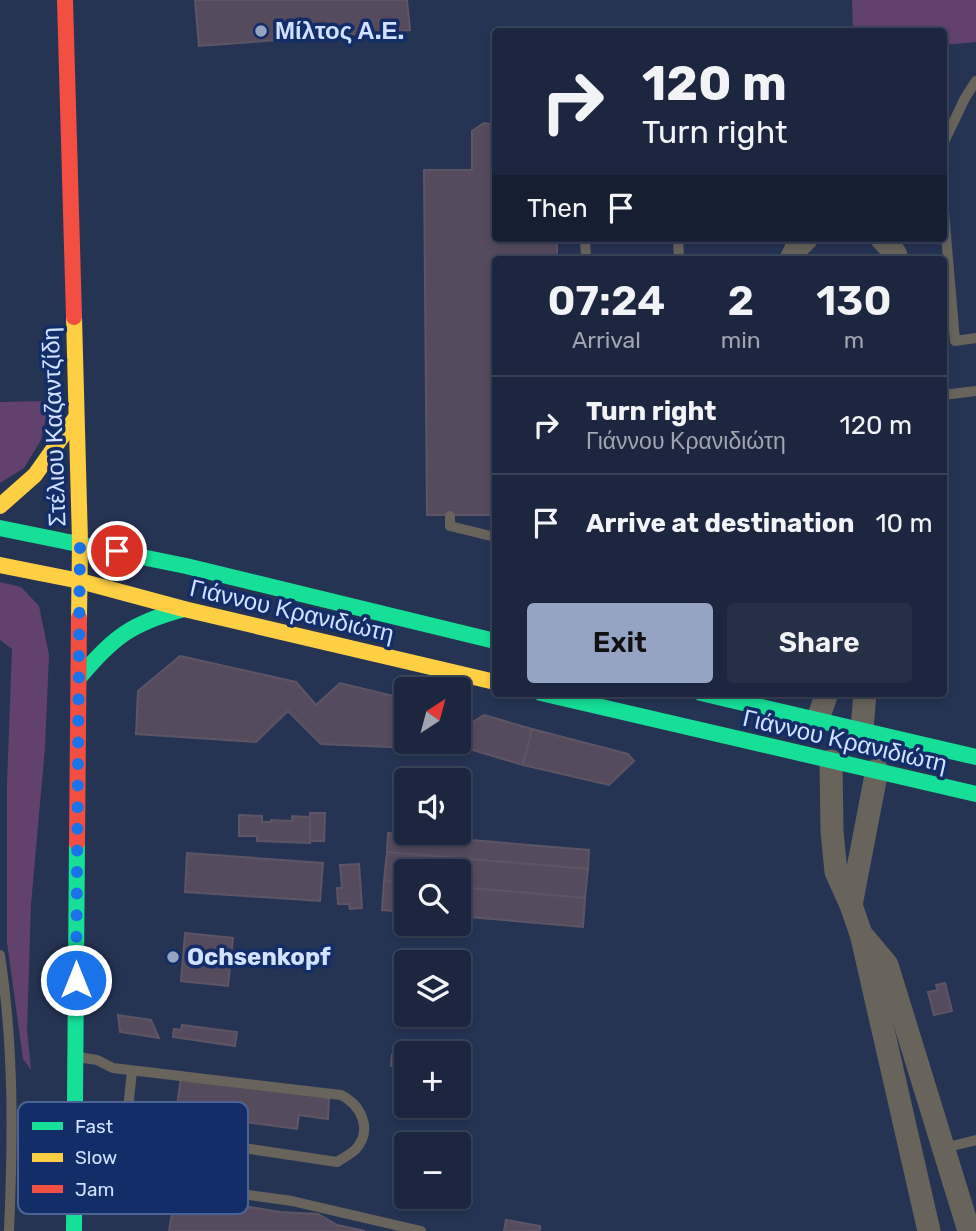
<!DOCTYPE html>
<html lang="en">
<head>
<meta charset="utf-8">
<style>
  :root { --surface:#1c273f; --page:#252f46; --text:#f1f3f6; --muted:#a0a5b0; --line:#3a4459; --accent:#95a4c2 }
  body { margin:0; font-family:Rubik,sans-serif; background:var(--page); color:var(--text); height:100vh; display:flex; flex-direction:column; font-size:26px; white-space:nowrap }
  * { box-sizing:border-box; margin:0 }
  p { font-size:23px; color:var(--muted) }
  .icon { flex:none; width:38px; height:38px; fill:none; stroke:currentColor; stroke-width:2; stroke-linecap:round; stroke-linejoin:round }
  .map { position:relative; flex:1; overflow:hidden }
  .side { position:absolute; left:492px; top:256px; width:455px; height:441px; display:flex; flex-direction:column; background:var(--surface); border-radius:7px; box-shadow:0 4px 10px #0003,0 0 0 2px var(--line) }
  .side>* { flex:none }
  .guide { position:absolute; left:492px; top:28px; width:455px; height:214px; border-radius:7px; box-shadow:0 4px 10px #0003,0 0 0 2px var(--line); background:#1c273f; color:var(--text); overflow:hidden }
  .needle { width:46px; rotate:36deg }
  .buttons { position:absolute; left:394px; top:677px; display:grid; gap:14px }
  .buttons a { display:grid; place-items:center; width:77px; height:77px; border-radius:7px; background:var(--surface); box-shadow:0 4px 10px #0003,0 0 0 2px var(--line); font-size:35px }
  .pin { position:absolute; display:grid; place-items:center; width:60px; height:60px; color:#fff; margin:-30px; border:4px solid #fff; border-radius:50%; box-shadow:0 2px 7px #0007 }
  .me { position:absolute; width:77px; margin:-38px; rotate:0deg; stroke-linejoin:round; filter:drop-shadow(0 0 5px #0008) }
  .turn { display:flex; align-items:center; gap:24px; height:147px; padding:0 35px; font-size:32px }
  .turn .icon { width:91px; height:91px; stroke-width:2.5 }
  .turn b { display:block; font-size:49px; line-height:60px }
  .then { display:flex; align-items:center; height:66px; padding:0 35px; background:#0003; gap:14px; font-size:26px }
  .eta { display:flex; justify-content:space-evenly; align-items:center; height:119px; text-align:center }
  .eta b { font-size:42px; font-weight:600; line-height:49px }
  .button { display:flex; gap:14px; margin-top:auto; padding:14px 35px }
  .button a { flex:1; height:80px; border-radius:7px; background:var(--accent); color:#111; font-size:28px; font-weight:600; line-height:80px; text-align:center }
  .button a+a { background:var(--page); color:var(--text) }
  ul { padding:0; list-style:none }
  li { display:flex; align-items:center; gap:21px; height:98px; padding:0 35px; border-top:2px solid var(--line) }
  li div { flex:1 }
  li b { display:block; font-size:26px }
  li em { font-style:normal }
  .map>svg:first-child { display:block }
  .green { fill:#62426c }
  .building { fill:#554b5c; stroke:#5d5564; stroke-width:2 }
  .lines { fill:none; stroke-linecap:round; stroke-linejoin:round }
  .lane { stroke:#68645c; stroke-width:10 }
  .street { stroke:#68645c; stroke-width:23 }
  .fast { stroke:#16e098; stroke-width:16 }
  .slow { stroke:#ffcf43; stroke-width:16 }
  .jam { stroke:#f24e42; stroke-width:16 }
  .route { stroke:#1a73e8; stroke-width:12; stroke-dasharray:0 21.6 }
  .poi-dot { fill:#95a4c2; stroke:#122d68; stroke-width:2.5 }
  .labels { text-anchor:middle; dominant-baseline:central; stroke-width:7; stroke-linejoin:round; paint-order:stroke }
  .poi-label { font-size:24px; font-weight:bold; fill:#d1e1fe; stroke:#122d68; text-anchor:start }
  .street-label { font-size:24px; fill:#d1e1fe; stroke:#122d68 }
  .key { fill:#122d68; stroke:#4b6395; stroke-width:2 }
  .key-label { font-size:19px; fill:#d1e1fe }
</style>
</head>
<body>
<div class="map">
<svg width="976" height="1231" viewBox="0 0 976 1231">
  <rect width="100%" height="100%" fill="#263454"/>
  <!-- green -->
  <g class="green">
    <polygon points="852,0 976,0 976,42 943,45 943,32 853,31"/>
    <polygon points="50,401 41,440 24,468 0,483 0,402"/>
    <polygon points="0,582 21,587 39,606 49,655 45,748 31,904 27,1029 31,1070 23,1059 7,942 7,783 12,649 0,640"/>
  </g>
  <!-- building -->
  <g class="building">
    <polygon points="195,0 407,0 410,30 199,46"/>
    <polygon points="484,123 495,125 495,238 557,238 557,259 495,259 495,515 427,515 424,170 472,170 472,131"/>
    <polygon points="180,656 296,682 316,705 340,683 406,699 406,742 422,742 413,748 321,744 288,711 256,742 136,734 138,691"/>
    <polygon points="484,715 532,729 523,765 453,744 441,755 432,742 458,742 458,731"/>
    <polygon points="532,729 628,754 634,761 609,785 523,765"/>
    <polygon points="310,813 325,813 324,841 310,841"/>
    <polygon points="239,815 262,816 262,822 271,822 271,820 292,821 292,816 310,817 310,843 257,841 257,836 239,836"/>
    <polygon points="388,833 589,850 588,869 387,852"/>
    <polygon points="387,852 588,869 585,898 458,887 458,872 406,872 406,882 384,881"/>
    <polygon points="187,853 323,863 320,901 185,892"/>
    <polygon points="359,864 362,908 350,909 349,904 338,904 337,888 342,888 340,865"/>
    <polygon points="384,881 406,882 406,912 382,910"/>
    <polygon points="458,887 585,898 583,927 458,916"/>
    <polygon points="185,933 233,938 228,986 181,981"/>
    <polygon points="945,983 952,1011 934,1015 928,992 938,990 936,985"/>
    <polygon points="118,1015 151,1020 159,1038 120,1032"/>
    <polygon points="182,1025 237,1032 235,1046 173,1037 174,1029 181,1030"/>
    <polygon points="392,1055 406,1057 406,1068 391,1066"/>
    <polygon points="181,1077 329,1098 328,1119 299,1115 297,1129 176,1113"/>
    <polygon points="175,1195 280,1212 318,1214 337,1225 365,1231 169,1231"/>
    <polygon points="506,1220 540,1226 540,1231 504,1231"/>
  </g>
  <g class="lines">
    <!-- lane -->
    <g class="lane">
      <polyline points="943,144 965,98 976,81"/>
      <polyline points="943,200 955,341 976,338"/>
      <polyline points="585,238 586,259"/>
      <polyline points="678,238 679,259"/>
      <polyline points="943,395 976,391"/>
      <polyline points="450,516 450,526 495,537"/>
      <path d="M0,955C14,1047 13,1139 9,1231"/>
      <path d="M78,1057L97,1060L113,1068L341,1095C361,1105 373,1129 356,1149C351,1154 343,1158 337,1162L190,1140L79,1119"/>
      <polyline points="126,1128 132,1071"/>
      <polyline points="944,1148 976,1140"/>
      <polyline points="77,1171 292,1201 421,1231"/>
    </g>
    <!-- street -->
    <g class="street">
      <polyline points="881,238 895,253 897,259"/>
      <polyline points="791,259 796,249 807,238"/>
      <polyline points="818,719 827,693"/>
      <polyline points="862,729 865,693"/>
      <polyline points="831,761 832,831 836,872 851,905"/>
      <polyline points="877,770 851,905 861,934 887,965 969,1231"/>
      <polyline points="862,938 929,1231"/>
    </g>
    <!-- fast -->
    <g class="fast">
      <polyline points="0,528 186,566 495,641"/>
      <path d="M79,678C113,637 132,623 184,609"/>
      <polyline points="541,693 976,794"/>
      <polyline points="701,693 976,757"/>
      <polyline points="74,1231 77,843"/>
    </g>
    <!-- slow -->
    <g class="slow">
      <polyline points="74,317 80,542 79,618"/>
      <polyline points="0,506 35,475 76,417"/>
      <polyline points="0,565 80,581 184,609 495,682"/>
    </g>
    <!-- jam -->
    <g class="jam">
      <polyline points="65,0 74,317"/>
      <polyline points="77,843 79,618"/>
    </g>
  </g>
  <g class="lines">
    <!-- route -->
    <polyline class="route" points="76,980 80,542 117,551"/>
  </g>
  <!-- markers -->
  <g class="poi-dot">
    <circle cx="261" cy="31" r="7"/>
    <circle cx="173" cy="957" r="7"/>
  </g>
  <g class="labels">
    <!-- poi labels -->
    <g class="poi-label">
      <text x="275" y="31">Μίλτος Α.Ε.</text>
      <text x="187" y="957">Ochsenkopf</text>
    </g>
    <!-- street labels -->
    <g class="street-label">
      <text transform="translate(54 427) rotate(-92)">Στέλιου Καζαντζίδη</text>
      <text transform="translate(292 611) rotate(13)">Γιάννου Κρανιδιώτη</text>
      <text transform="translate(845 741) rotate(13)">Γιάννου Κρανιδιώτη</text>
    </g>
  </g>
  <!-- legend -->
  <rect x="18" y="1102" width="230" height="112" rx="10" class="key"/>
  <rect x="32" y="1122" width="31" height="8" fill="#16e098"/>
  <rect x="32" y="1153" width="31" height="9" fill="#ffcf43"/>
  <rect x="32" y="1185" width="31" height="8" fill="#f24e42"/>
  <g class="key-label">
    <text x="75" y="1133">Fast</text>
    <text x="75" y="1164">Slow</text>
    <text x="75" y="1196">Jam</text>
  </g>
</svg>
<div class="buttons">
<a><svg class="needle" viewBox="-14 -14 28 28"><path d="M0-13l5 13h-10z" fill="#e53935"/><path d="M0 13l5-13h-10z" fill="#a0a5b0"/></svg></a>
<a><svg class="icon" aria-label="sound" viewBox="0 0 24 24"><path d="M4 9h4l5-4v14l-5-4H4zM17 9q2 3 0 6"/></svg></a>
<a><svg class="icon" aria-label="search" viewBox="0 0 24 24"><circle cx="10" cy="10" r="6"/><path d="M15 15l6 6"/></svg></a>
<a><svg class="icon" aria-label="layers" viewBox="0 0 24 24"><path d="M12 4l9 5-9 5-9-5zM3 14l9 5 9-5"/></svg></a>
<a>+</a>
<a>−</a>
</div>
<div class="pin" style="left:117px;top:551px;background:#d93025"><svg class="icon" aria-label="arrive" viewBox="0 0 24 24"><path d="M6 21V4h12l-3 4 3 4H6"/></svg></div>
<svg class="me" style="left:76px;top:980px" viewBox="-20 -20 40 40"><circle r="17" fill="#1a73e8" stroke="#fff" stroke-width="3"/><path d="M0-11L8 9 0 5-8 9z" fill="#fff"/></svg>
<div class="guide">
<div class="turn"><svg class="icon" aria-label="right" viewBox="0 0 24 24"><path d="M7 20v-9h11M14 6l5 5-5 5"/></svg><div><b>120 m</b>Turn right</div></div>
<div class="then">Then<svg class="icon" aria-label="arrive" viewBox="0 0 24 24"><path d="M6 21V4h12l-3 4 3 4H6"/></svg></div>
</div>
<section class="side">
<div class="eta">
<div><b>07:24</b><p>Arrival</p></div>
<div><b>2</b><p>min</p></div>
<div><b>130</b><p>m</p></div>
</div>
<ul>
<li><svg class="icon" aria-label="right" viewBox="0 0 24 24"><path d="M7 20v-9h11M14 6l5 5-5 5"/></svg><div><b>Turn right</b><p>Γιάννου Κρανιδιώτη</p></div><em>120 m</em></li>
<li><svg class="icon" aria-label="arrive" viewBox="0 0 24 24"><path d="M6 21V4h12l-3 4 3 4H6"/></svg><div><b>Arrive at destination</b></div><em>10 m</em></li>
</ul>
<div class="button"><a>Exit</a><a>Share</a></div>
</section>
</div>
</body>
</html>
